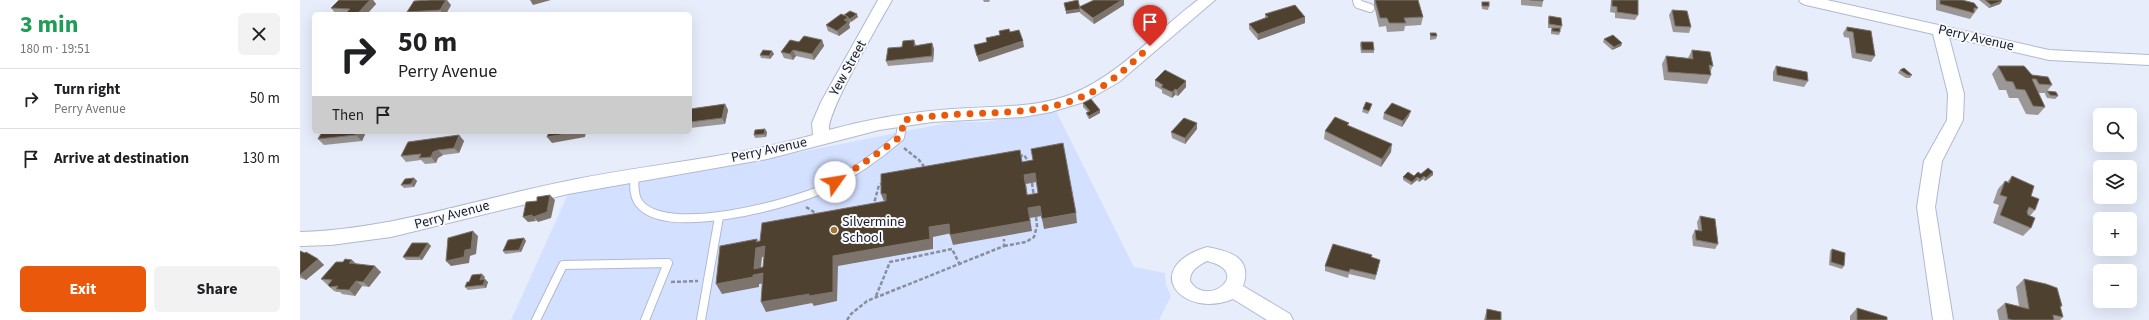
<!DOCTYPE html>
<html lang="en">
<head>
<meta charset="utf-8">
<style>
  :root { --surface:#fff; --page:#f2f2f2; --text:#202124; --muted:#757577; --line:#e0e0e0; --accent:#ea580c }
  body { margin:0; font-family:"Source Sans 3",sans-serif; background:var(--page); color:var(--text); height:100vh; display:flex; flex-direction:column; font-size:15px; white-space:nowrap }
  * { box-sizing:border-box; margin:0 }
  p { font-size:13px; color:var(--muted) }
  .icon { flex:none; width:22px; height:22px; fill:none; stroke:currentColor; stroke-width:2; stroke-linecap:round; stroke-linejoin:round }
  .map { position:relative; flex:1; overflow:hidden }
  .drawer { display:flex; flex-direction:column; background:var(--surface); width:300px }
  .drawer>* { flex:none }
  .top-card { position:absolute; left:12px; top:12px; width:380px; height:122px; border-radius:6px; box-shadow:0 4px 16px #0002; background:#fff; color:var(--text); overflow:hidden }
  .tools { position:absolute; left:1793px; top:108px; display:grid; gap:8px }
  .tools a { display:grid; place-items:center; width:44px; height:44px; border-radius:6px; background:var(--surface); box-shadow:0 4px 16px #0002; font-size:20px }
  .pin { position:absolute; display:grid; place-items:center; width:34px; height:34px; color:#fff; margin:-41px -17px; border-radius:50% 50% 50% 0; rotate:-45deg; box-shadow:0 0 4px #0007 }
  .pin .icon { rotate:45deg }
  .me { position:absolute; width:44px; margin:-22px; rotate:58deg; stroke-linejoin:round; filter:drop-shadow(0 0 3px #0008) }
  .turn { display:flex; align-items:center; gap:14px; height:84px; padding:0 20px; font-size:18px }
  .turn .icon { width:52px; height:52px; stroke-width:2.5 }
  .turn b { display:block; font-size:28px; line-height:34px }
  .then { display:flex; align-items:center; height:38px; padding:0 20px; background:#0003; gap:8px; font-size:15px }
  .round { display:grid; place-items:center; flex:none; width:42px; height:42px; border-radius:6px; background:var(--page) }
  .overview { display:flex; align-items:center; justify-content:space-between; height:68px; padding:0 20px }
  h1 { font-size:24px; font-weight:700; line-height:30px; color:#1e9e55 }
  .cta { display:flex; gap:8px; margin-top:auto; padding:8px 20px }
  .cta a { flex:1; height:46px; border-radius:6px; background:var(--accent); color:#fff; font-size:16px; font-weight:700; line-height:46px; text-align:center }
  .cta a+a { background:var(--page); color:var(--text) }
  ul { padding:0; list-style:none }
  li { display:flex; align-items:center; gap:12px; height:60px; padding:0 20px; border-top:1px solid var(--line) }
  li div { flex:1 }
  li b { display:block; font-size:15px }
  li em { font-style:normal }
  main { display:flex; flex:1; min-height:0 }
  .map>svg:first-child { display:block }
  .built { fill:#d4e0ff }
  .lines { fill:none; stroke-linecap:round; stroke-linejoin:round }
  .lane-casing { stroke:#b0b9d0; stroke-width:10 }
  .street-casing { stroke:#b0b9d0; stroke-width:2 }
  .path { stroke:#8a8f9a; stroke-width:2.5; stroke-dasharray:4 2; stroke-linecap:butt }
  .lane { stroke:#fff; stroke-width:8 }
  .street { fill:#fff; fill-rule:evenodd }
  .wall { fill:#9b9796 }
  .shaded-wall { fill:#7d756d }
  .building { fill:#4f4130; stroke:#7d756d; fill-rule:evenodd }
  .route { stroke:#ea580c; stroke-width:7; stroke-dasharray:0 12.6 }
  .poi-dot { fill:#a6742b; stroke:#f8faff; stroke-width:1.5 }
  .labels { text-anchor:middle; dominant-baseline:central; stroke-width:4; stroke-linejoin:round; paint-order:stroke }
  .street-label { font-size:14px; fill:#181b23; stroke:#f8faff }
  .poi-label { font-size:14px; fill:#181b23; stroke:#f8faff; text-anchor:start }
</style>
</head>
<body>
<main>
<section class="drawer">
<div class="overview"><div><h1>3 min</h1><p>180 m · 19:51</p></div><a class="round"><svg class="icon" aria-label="close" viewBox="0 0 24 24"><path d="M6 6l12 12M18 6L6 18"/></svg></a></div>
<ul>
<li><svg class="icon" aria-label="right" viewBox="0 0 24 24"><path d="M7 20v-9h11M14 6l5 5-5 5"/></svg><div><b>Turn right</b><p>Perry Avenue</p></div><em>50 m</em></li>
<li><svg class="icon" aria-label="arrive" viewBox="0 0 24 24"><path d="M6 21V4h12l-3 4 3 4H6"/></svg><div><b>Arrive at destination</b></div><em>130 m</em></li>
</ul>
<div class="cta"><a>Exit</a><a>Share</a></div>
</section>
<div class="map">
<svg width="1849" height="320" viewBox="0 0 1849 320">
  <rect width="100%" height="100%" fill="#e7edfb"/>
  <!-- built -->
  <polygon class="built" points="755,109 834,267 865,273 866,285 871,296 859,320 211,320 269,192 471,158 621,128 653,122 685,122 725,116"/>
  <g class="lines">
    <!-- lane casing -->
    <g class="lane-casing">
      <g id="lane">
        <polyline points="1057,0 1058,4 1070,8"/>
        <path d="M335,174C334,183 333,195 339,203C365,238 491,204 525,188C552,174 577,157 600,137L603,120"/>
        <polyline points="236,320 263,265 368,263 345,320"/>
        <polyline points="401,320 419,217"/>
      </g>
    </g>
    <!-- street casing -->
    <g class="street-casing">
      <g id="street">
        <path d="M578,0H592C580,22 527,111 529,130C569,119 610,112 652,109C692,106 734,109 772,94C821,74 856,31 898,0H915L819,82L784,102L751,112L723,117L632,122L579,130L467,159L268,194L91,237L31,245L0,246V232C93,229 176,199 267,181C349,164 433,158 513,135L512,123L521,102Z"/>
        <polygon points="1499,0 1527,0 1749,50 1849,55 1849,65 1749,60 1649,37 1664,94 1663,120 1642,161 1635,207 1653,320 1633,320 1617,207 1624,161 1647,120 1648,94 1633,34 1506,5 1501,3"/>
        <path d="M907,247C929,251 953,257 943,286L990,314L993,320H967L933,299C882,320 839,268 907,247ZM907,261C954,272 907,309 890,281C890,270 898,266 907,261Z"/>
      </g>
    </g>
    <!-- path -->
    <g class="path">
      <polyline points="604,148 619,160 626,169"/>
      <polyline points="719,156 724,155 730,164"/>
      <polyline points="732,183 734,197"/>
      <polyline points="506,207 517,214"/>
      <polyline points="573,207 579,185 583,183"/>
      <polyline points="704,246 726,242 734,237 737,226 736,217"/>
      <polyline points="371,282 398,281"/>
      <polyline points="576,296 590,262 652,249 660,265"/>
      <polyline points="547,320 551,314 567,301 704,246 704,239"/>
    </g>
    <!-- lane -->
    <use href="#lane" class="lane"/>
    <!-- street -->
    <use href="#street" class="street"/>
  </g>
  <!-- wall -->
  <g class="wall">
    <polygon points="39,0 73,0 76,4 67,14 36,14 31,8"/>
    <polygon points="683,0 690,0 689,2 684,2"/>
    <polygon points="1074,0 1118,0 1123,17 1121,25 1105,26 1104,31 1087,32 1086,26 1079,27 1074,5"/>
    <polygon points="1221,0 1243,0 1243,1 1242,7 1221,5"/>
    <polygon points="1311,0 1338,0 1338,15 1335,20 1315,18 1315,13 1310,12"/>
    <polygon points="1636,0 1662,0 1678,8 1670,19 1636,10"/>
    <polygon points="1679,0 1701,0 1700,4 1689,8"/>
    <polygon points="1182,2 1189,6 1188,10 1182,9"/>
    <polygon points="151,5 146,14 108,14 107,12"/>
    <polygon points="824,5 794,24 780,13 779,7"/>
    <polygon points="1372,10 1391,27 1389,33 1373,32 1369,15"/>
    <polygon points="965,14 1005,17 1005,23 958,40 949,29 949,24 965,18"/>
    <polygon points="544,15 558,17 551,22 550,22 550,23 549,24 550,28 539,36 528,31 526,25"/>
    <polygon points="1249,16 1262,26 1261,29 1260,29 1260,32 1259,35 1251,34 1251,31 1252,28 1248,28 1248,19"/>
    <polygon points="1547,27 1571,31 1575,56 1571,62 1552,58 1549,38 1544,37 1543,33"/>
    <polygon points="1130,33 1137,36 1136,39 1130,40"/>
    <polygon points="1304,39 1322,43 1321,46 1312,50 1303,42"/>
    <polygon points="522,40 524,46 514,60 496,56 493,60 484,58 481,52 499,42"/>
    <polygon points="1061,42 1074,50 1074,53 1061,53 1060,45"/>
    <polygon points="632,43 634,49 633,62 588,66 586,61 616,46"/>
    <polygon points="1392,50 1413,66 1410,72 1411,75 1407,84 1364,80 1362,64 1366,56 1388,58"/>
    <polygon points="472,51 474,54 470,59 461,58 460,55"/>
    <polygon points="1476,66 1508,81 1504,87 1473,81 1473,72"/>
    <polygon points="1698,66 1732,75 1752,85 1747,91 1758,96 1755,99 1747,98 1745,94 1745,93 1738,93 1745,107 1738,115 1726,114 1718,98 1709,98 1706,90 1699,90 1692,74"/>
    <polygon points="1600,70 1612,75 1610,78 1606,78 1598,73"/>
    <polygon points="855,80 886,81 886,87 878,96 875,95 872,98 862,93 862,90 855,86"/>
    <polygon points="783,103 800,110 800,113 789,119 787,116 786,113 788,112 783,107"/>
    <polygon points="425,104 428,110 425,124 390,128 390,109"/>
    <polygon points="1071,107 1068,114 1062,112 1063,109"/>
    <polygon points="1084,113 1109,116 1102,127 1083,119"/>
    <polygon points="897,123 897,129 885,144 872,138 871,132"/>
    <polygon points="1049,123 1048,125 1091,152 1081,167 1024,139 1025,131"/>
    <polygon points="66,132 62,141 24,145 18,139"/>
    <polygon points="467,132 466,137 455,138 454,135"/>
    <polygon points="159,135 164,141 159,153 143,155 138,158 136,163 125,164 121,160 106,162 101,156"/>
    <polygon points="1121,174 1133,175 1125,181 1123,179 1119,182 1117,180 1111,185 1103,180 1103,177"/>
    <polygon points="1712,176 1731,196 1735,210 1730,216 1731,228 1723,236 1693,223 1699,205 1693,203 1698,189 1705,181 1707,182"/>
    <polygon points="114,178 117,181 114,187 104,188 101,185"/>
    <polygon points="1400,216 1418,244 1415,249 1393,246 1392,236 1395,230 1398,230 1397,222"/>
    <polygon points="224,238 226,241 221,252 205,254 203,251"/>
    <polygon points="128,243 131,246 122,260 106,260 103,257"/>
    <polygon points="1532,249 1544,266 1542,269 1529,265 1530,251"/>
    <polygon points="0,251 18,259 24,265 6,280 0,278"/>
    <polygon points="1072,255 1072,258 1079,265 1075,280 1049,274 1048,278 1025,271 1025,266"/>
    <polygon points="52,260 56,264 81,272 69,287 62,286 55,296 42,294 40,292 37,292 34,291 21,279 43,262"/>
    <polygon points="185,277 184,279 188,282 186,288 168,290 165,287"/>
    <polygon points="1724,279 1762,306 1760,307 1763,317 1760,320 1699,320 1697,310 1705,303 1719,306 1716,287"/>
    <polygon points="1797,293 1800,293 1800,301 1810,301 1811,303 1808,306 1800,306 1793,295"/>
    <polygon points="1557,308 1587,320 1550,320 1550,316"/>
    <polygon points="1187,309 1201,320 1184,320"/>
  </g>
  <!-- shaded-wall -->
  <g class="shaded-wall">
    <polygon points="70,0 73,0 76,4 67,14 57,14"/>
    <polygon points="146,0 147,0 151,5 146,14 143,14 140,10"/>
    <polygon points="230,0 251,0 233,5"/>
    <polygon points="822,0 824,0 824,5 794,24 793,18"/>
    <polygon points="1702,1 1700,4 1689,8 1691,5"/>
    <polygon points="780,9 780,12 766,14 766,11"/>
    <polygon points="557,14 558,17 551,22 550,19"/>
    <polygon points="548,17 550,23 549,24 550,28 539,36 537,31 544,20"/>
    <polygon points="1005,17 1005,23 958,40 958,34"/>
    <polygon points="522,40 524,46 514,60 512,54"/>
    <polygon points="614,40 616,46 614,46"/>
    <polygon points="723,41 724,47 679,62 677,56"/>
    <polygon points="632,43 634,49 633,62 632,56"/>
    <polygon points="1322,43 1321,46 1312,50 1314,47"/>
    <polygon points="493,50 496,56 493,60 490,54"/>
    <polygon points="472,51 474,54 470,59 469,56"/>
    <polygon points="886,81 886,87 878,96 877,90"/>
    <polygon points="875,89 875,95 872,98 872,92"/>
    <polygon points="425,104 428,110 425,124 422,118"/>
    <polygon points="800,110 800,113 789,119 789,116"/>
    <polygon points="1111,111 1109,116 1102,127 1103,121"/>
    <polygon points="897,123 897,129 885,144 885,138"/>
    <polygon points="465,129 467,132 466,137 464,134"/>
    <polygon points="58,132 66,132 62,141 56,135"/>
    <polygon points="279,132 286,132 285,137 252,143 247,137"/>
    <polygon points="159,135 164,141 159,153 154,148"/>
    <polygon points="1092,144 1091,152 1081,167 1082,159"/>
    <polygon points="138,150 143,155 138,158 136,163 131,157 133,152"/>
    <polygon points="1133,172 1133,175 1125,181 1126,178"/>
    <polygon points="735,173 737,182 726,184 729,205 727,195 724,175"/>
    <polygon points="1124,176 1123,179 1119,182 1120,179"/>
    <polygon points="1117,177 1117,180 1111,185 1112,182"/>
    <polygon points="114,178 117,181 114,187 111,184"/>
    <polygon points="581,194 586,194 590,203 585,204"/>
    <polygon points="250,195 255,200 251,218 238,222 233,217"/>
    <polygon points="740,206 742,216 730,218 732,231 653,245 650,235 728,208"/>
    <polygon points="776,213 777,223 744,229 742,219"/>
    <polygon points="232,215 236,221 228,222 223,217"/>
    <polygon points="649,224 652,233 633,237 633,249 538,266 537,301 514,306 512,303 466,312 461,302 533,256 629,227"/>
    <polygon points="173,231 178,236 176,254 170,256 169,263 151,266 146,261 165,250"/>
    <polygon points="224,238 226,241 221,252 219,250"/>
    <polygon points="457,239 461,247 465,246 470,256 462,257 460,274 463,273 468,283 459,284 459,287 422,294 416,284 454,269"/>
    <polygon points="128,243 131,246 122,260 119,257"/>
    <polygon points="18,259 24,265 6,280 0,275"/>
    <polygon points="52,260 58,266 49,263"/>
    <polygon points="75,266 81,272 69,287 63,282"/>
    <polygon points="182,274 185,277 182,282 180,280"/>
    <polygon points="185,279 188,282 186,288 183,285"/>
    <polygon points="56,281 62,286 55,296 49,290"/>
  </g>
  <!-- building -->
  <g class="building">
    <polygon points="39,0 70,0 57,14 45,14 50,9 31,8"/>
    <polygon points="130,0 146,0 140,10 107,12 114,1"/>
    <polygon points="778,0 780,9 766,11 764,3"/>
    <polygon points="794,0 822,0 793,18 779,7"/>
    <polygon points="1075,0 1118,0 1123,17 1104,18 1106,23 1089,23 1087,18 1080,18"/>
    <polygon points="1230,0 1243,0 1243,1"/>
    <polygon points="1312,0 1338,0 1338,15 1317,12 1317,7 1312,6"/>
    <polygon points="1640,0 1662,0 1674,3 1678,8 1674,8 1674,13 1640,4"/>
    <polygon points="1685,0 1701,0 1702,1 1691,5"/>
    <rect x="1182" y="2" width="7" height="4"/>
    <polygon points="995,5 1005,17 958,34 949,24 968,17 965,14"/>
    <polygon points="1372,10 1387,11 1391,27 1375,26"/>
    <polygon points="550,11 557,14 550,19 549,19 548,17 544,15"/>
    <polygon points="541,14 548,17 544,20 548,22 537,31 526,25"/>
    <polygon points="1249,16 1261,18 1262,26 1249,24"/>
    <polygon points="1547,27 1571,31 1575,56 1556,53 1553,32 1547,31"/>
    <polygon points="1252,28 1260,28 1260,32 1252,31"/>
    <polygon points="709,29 710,32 719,30 723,41 677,56 674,45 687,42 686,38 700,35 699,31"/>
    <polygon points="1130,33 1136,33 1137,36 1131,36"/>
    <polygon points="1313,35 1322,43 1314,47 1304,39"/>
    <polygon points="504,36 522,40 512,54 493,50 490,54 481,52 490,40 499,42"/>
    <polygon points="614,40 614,46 632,43 632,56 586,61 588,48 602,47 603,41"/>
    <polygon points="1061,42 1073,42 1074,50 1062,50"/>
    <polygon points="463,50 472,51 469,56 460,55"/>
    <polygon points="1392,50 1410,52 1413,66 1409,65 1411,75 1368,72 1366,56 1393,59"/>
    <polygon points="1476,66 1507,72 1508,81 1477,75"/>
    <polygon points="1698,66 1724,66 1732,75 1748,77 1752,85 1739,84 1736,79 1732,79 1745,107 1733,106 1725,90 1716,89 1713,82 1706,81"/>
    <polygon points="1604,68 1612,75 1608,75 1600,70"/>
    <polygon points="865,70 886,81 877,90 875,89 872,92 861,87 863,85 855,80"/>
    <polygon points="1747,91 1756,92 1758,96 1750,95"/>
    <polygon points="791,99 800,110 789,116 786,113 790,111 783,103"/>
    <polygon points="1066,102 1072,104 1069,111 1063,109"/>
    <polygon points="1092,103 1111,111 1103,121 1084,113"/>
    <polygon points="425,104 422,118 390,122 390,109"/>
    <polygon points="1035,117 1049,123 1047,125 1092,144 1082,159 1025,131"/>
    <polygon points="884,118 897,123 885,138 871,132"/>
    <polygon points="465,129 464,134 454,135 455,130"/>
    <polygon points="22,132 58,132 56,135 18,139"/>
    <polygon points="249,132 279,132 247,137"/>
    <polygon points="159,135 154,148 138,150 133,152 131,157 119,158 121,154 101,156 108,142"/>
    <path d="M763,143L776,213L742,219L740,206L728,208L730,221L650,235L649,224L629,227L630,239L533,256V292L509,296V294L461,302L463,273L453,275V277L416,284L420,246L457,239L456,242L460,241L462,223L586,201V194H581V174L720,150L722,162L733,160L731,149ZM735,173L738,193L727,195L724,175ZM465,246L463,267L454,269L456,248Z"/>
    <polygon points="1128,168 1133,172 1126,178 1124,176 1120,179 1117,177 1112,182 1103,177 1108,172 1114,176 1118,172 1121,174"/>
    <polygon points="1712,176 1734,186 1731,196 1739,199 1735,210 1729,207 1727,212 1728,215 1735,218 1731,228 1700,215 1707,197 1700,195 1705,181 1709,183"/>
    <polygon points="114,178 111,184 101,185 105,179"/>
    <polygon points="250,195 247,212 233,217 232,215 223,217 226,202 237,201 237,197"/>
    <polygon points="1400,216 1415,219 1418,244 1396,240 1395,230 1402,231"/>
    <polygon points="173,231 171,249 165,250 164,257 146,261 148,238"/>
    <polygon points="224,238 219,250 203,251 208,240"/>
    <polygon points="112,243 128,243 119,257 103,257"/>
    <polygon points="1033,244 1072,255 1071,257 1080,260 1076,275 1050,269 1049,272 1025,266"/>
    <polygon points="1532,249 1545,253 1544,266 1531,262"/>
    <polygon points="0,251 5,253 6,252 18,259 0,275"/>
    <polygon points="45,259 52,260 49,263 75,266 63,282 56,281 49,290 36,289 38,286 30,287 28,285 32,280 21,279 36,262 43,262"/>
    <polygon points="182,274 180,280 185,279 183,285 165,287 167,282 169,282 172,275"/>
    <polygon points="1724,279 1746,284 1757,288 1762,306 1760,306 1763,317 1753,315 1754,320 1713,320 1708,319 1705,303 1729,309"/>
    <polygon points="1797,293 1800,293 1800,298"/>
    <polygon points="1802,301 1810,301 1811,303 1803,303"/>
    <polygon points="1557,308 1587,317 1587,320 1557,320"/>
    <polygon points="1187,309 1201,312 1201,320 1186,320"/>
  </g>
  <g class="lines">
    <!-- route -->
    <path class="route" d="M535,182L568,160L600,137L602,133L603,120C623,117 643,115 663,114C710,112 754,113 796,90C816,79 833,62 850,46"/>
  </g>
  <!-- markers -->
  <circle class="poi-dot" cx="534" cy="230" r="4"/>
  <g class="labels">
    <!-- street labels -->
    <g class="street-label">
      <text transform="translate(1676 38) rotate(13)">Perry Avenue</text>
      <text transform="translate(548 68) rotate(-61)">Yew Street</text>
      <text transform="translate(469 150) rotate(-12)">Perry Avenue</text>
      <text transform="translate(152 215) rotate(-15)">Perry Avenue</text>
    </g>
    <!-- poi labels -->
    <g class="poi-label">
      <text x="542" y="222">Silvermine<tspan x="542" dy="16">School</tspan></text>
    </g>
  </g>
</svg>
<div class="tools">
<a><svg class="icon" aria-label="search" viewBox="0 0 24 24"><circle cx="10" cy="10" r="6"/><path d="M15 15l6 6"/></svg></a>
<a><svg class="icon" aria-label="layers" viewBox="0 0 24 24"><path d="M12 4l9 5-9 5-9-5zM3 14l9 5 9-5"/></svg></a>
<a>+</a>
<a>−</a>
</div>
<div class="pin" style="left:850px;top:46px;background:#d93025"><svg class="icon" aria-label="arrive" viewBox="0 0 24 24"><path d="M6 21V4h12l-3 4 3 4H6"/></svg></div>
<svg class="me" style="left:535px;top:182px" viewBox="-20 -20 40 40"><circle r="19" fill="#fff"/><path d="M0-13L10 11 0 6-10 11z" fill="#ea580c"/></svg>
<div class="top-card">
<div class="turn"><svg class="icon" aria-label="right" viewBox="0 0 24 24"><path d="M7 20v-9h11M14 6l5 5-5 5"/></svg><div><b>50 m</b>Perry Avenue</div></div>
<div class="then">Then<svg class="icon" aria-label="arrive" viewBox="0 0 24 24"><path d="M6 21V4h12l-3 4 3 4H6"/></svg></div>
</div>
</div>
</main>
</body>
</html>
